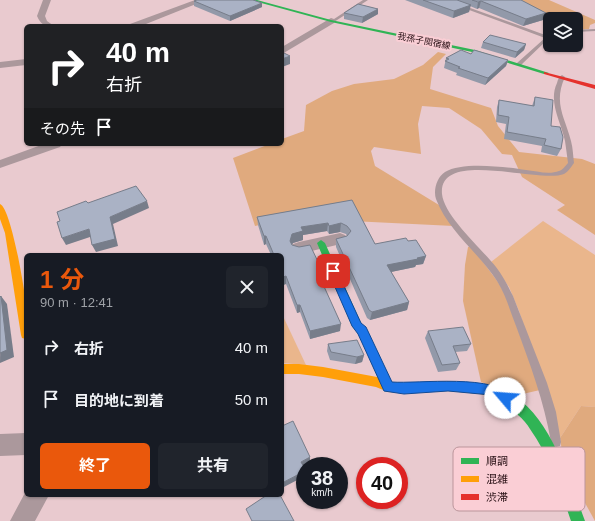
<!DOCTYPE html>
<html lang="ja">
<head>
<meta charset="utf-8">
<style>
  :root { --surface:#171b24; --page:#20242c; --text:#f1f3f6; --muted:#9ea1a6; --accent:#ea580c }
  body { margin:0; font-family:Helvetica,"Noto Sans JP",sans-serif; background:var(--page); color:var(--text); height:100vh; display:flex; flex-direction:column; font-size:15px; white-space:nowrap }
  * { box-sizing:border-box; margin:0 }
  p { font-size:13px; color:var(--muted) }
  .icon { flex:none; width:22px; height:22px; fill:none; stroke:currentColor; stroke-width:2; stroke-linecap:round; stroke-linejoin:round }
  .map { position:relative; flex:1; overflow:hidden }
  .drawer { position:absolute; left:24px; top:253px; width:260px; height:244px; display:flex; flex-direction:column; background:var(--surface); border-radius:6px; box-shadow:0 1px 3px #0004 }
  .drawer>* { flex:none }
  .guide { position:absolute; left:24px; top:24px; width:260px; height:122px; border-radius:6px; box-shadow:0 1px 3px #0004; background:#202124; color:#fff; overflow:hidden }
  .controls { position:absolute; left:543px; top:12px; display:grid; gap:8px }
  .controls a { display:grid; place-items:center; width:40px; height:40px; border-radius:6px; background:var(--surface); box-shadow:0 1px 3px #0004; font-size:20px }
  .speed { position:absolute; left:296px; top:457px; display:flex; gap:8px; font-size:20px; font-weight:700; text-align:center }
  .speed>* { display:grid; place-content:center; width:52px; height:52px; border-radius:50%; background:var(--surface); box-shadow:0 1px 3px #0004; line-height:1 }
  .speed small { font-size:10px; font-weight:400 }
  .speed .limit { border:6px solid #d22; background:#fff; color:#111 }
  .pin { position:absolute; display:grid; place-items:center; width:34px; height:34px; color:#fff; margin:-17px; border-radius:8px; box-shadow:0 2px 6px #0006 }
  .me { position:absolute; width:44px; margin:-22px; rotate:297deg; stroke-linejoin:round; filter:drop-shadow(0 0 3px #0008) }
  .turn { display:flex; align-items:center; gap:14px; height:84px; padding:0 16px; font-size:18px }
  .turn .icon { width:52px; height:52px; stroke-width:2.5 }
  .turn b { display:block; font-size:28px; line-height:34px }
  .then { display:flex; align-items:center; height:38px; padding:0 16px; background:#0003; gap:8px; font-size:15px }
  .round { display:grid; place-items:center; flex:none; width:42px; height:42px; border-radius:6px; background:var(--page) }
  .overview { display:flex; align-items:center; justify-content:space-between; height:68px; padding:0 16px }
  h1 { font-size:24px; font-weight:700; line-height:30px; color:var(--accent) }
  .button { display:flex; gap:8px; margin-top:auto; padding:8px 16px }
  .button a { flex:1; height:46px; border-radius:6px; background:var(--accent); color:#fff; font-size:16px; font-weight:700; line-height:46px; text-align:center }
  .button a+a { background:var(--page); color:var(--text) }
  ul { padding:0; list-style:none }
  li { display:flex; align-items:center; gap:12px; height:52px; padding:0 16px }
  li div { flex:1 }
  li b { display:block; font-size:15px }
  li em { font-style:normal }
  .map>svg:first-child { display:block }
  .green { fill:#eab68c }
  .forest { fill:#e0aa7e }
  .lines { fill:none; stroke-linecap:round; stroke-linejoin:round }
  .lane { fill:#ab989c; fill-rule:evenodd }
  .street { fill:#ab989c; fill-rule:evenodd }
  .fast { fill:#30b455; fill-rule:evenodd }
  .slow { fill:#ff9f0a; fill-rule:evenodd }
  .jam { fill:#e5322d; fill-rule:evenodd }
  .wall { fill:#9299a9 }
  .shaded-wall { fill:#777d8a }
  .building { fill:#aab2c5; stroke:#777d8a }
  .route { fill:#1a73e8; stroke:#114b97 }
  .labels { text-anchor:middle; dominant-baseline:central; stroke-width:4; stroke-linejoin:round; paint-order:stroke }
  .far-street-label { font-size:9px; fill:#270f14; stroke:#faced5 }
  .key { fill:#faced5; stroke:#bb959b; stroke-width:1 }
  .key-label { font-size:11px; fill:#270f14 }
</style>
</head>
<body>
<div class="map">
<svg width="595" height="521" viewBox="0 0 595 521">
  <rect width="100%" height="100%" fill="#e9cacf"/>
  <!-- green -->
  <g class="green">
    <polygon points="543,221 595,255 595,407 581,406 560,438 519,311 509,287 491,262"/>
    <polygon points="282,314 306,365 282,363"/>
  </g>
  <!-- forest -->
  <g class="forest">
    <polygon points="504,0 549,0 595,20 595,23 590,25 589,29 576,30 576,19 550,20 527,5"/>
    <polygon points="438,52 446,54 433,67 430,89 491,108 498,126 519,152 582,159 595,164 595,235 557,210 565,205 522,177 512,155 502,154 481,129 449,108 422,106 418,124 421,154 374,147 371,151 375,166 439,205 454,226 289,218 255,226 233,158 270,144 282,144 282,139 304,131 306,105 332,91 354,84 394,79 423,65"/>
    <polygon points="471,246 498,282 505,294 540,390 514,396 481,382 463,301 465,265 468,247"/>
    <polygon points="581,406 595,407 595,521 564,465 560,438"/>
  </g>
  <g class="lines">
    <!-- lane -->
    <g class="lane">
      <polygon points="363,0 368,0 334,22 331,21"/>
      <polygon points="442,0 448,0 548,36 550,36 550,39 546,41 521,65 517,65 517,63 545,38"/>
      <polygon points="595,29 595,31 576,32 576,30"/>
      <path d="M562,75L565,77C553,103 565,117 571,141C573,148 573,156 574,163C571,167 568,172 564,174C540,184 438,148 442,194C444,216 482,249 496,267C503,276 508,286 513,296L547,383L556,412L561,442L560,446L556,447L552,446L551,442C544,401 530,364 516,326C510,311 506,295 497,281C479,253 448,231 436,199C433,190 437,177 445,172C462,161 507,167 526,170C536,171 549,175 559,171C563,170 565,166 568,163C567,155 566,148 565,141C561,122 548,102 557,83C558,79 559,77 562,75Z"/>
    </g>
    <!-- street -->
    <g class="street">
      <path d="M43,0H51L45,16L47,21L54,26C44,26 41,25 37,16Z"/>
      <polygon points="195,0 206,0 141,26 129,26 130,24"/>
      <polygon points="331,18 334,19 335,21 334,23 282,54 282,47"/>
      <polygon points="26,59 26,65 0,68 0,62"/>
      <polygon points="44,144 62,144 60,147 0,168 0,160"/>
      <polygon points="340,233 345,235 348,239 345,243 299,254 293,252 291,248 293,244 299,242"/>
      <polygon points="26,433 26,455 0,456 0,434"/>
      <polygon points="26,491 26,495 49,495 35,521 10,521"/>
    </g>
    <!-- fast -->
    <g class="fast">
      <polygon points="250,0 257,0 331,20 475,50 549,73 544,74 472,52 331,22"/>
      <polygon points="321,240 325,243 361,323 367,330 394,387 392,391 388,392 384,391 358,333 352,326 317,243"/>
      <path d="M509,394C548,410 571,484 585,521H571C560,489 550,457 530,429C527,424 523,419 518,415C513,410 506,407 503,400L505,396Z"/>
    </g>
    <!-- slow -->
    <g class="slow">
      <path d="M0,204C11,208 25,291 26,305C27,316 26,328 26,339L22,338L21,335L5,233L0,219Z"/>
      <polygon points="282,364 299,364 323,367 377,377 389,382 404,383 448,381 492,385 513,396 515,400 513,404 509,406 490,395 448,391 404,393 388,392 376,387 323,377 299,374 282,374"/>
    </g>
    <!-- jam -->
    <polygon class="jam" points="544,72 595,85 595,89 544,74"/>
  </g>
  <!-- wall -->
  <g class="wall">
    <polygon points="405,0 521,0 546,13 543,20 523,26 479,8 477,9 470,6 469,12 453,18"/>
    <polygon points="194,1 262,7 230,21 194,6"/>
    <polygon points="344,13 378,14 362,23 344,19"/>
    <polygon points="483,42 526,44 524,50 515,58 481,48"/>
    <polygon points="471,54 508,60 506,66 485,85 456,75 457,73 444,68 446,58"/>
    <polygon points="535,97 551,126 561,149 557,156 541,152 542,146 504,139 506,124 496,122 497,107 499,100 532,106"/>
    <polygon points="352,200 375,244 408,241 426,256 423,264 416,265 415,267 391,272 409,302 407,310 370,320 367,318 336,247 336,239 347,236 346,234 340,232 329,234 327,231 303,235 303,240 293,243 292,244 292,245 322,270 322,278 321,278 340,331 310,339 300,312 297,313 286,284 283,285 282,282 282,255 271,255 266,244 264,245 258,225 257,217"/>
    <polygon points="428,331 471,344 467,351 455,352 460,363 456,370 438,372 425,338"/>
    <polygon points="328,344 364,355 362,362 355,364 330,360 327,351"/>
  </g>
  <!-- shaded-wall -->
  <g class="shaded-wall">
    <polygon points="481,1 479,8 477,9 478,2"/>
    <polygon points="262,3 262,7 230,21 230,16"/>
    <polygon points="471,5 469,12 453,18 454,11"/>
    <polygon points="378,9 378,14 362,23 363,17"/>
    <polygon points="546,13 543,20 523,26 526,19"/>
    <polygon points="526,44 524,50 515,58 517,52"/>
    <polygon points="290,56 290,64 282,67 282,59"/>
    <polygon points="508,60 506,66 485,85 488,78"/>
    <polygon points="147,201 149,208 113,224 118,246 96,252 92,245 110,217"/>
    <polygon points="328,223 327,231 303,235 303,240 293,243 290,249 290,241 292,234 301,227"/>
    <polygon points="341,223 340,232 329,234 329,226"/>
    <polygon points="89,229 93,236 66,245 62,238"/>
    <polygon points="264,236 266,236 266,244 264,245"/>
    <polygon points="426,256 423,264 416,265 415,267 386,273 387,265"/>
    <polygon points="322,270 322,278 317,279 317,271"/>
    <polygon points="286,276 286,284 283,285 283,277"/>
    <polygon points="1,296 7,304 14,357 0,363"/>
    <polygon points="409,302 407,310 370,320 372,312"/>
    <polygon points="297,305 300,305 300,312 297,313"/>
    <polygon points="341,324 340,331 310,339 310,331"/>
    <polygon points="364,355 362,362 355,364 357,357"/>
    <polygon points="310,457 310,463 301,467 301,462"/>
    <polygon points="305,471 305,476 282,488 282,483"/>
  </g>
  <!-- building -->
  <g class="building">
    <polygon points="197,0 253,0 262,3 230,16 194,1"/>
    <polygon points="423,0 457,0 471,5 454,11"/>
    <polygon points="472,0 521,0 546,13 526,19 481,1 478,2"/>
    <polygon points="358,4 378,9 363,17 344,13"/>
    <polygon points="490,35 526,44 517,52 483,42"/>
    <polygon points="461,50 471,54 474,50 508,60 488,78 458,68 460,67 445,61 449,59 446,58"/>
    <polygon points="282,52 290,56 282,59"/>
    <polygon points="535,97 553,100 551,126 560,127 563,137 561,149 544,145 546,139 507,132 509,117 498,115 499,100 534,106"/>
    <polygon points="136,186 147,201 110,217 115,239 92,245 89,229 62,238 57,222 60,221 57,212 86,201 88,203"/>
    <polygon points="352,200 375,244 406,238 408,241 416,240 426,256 417,258 418,259 387,265 409,302 372,312 369,310 336,239 347,236 351,231 347,226 341,223 329,226 328,223 301,227 303,231 292,234 290,241 292,245 299,247 310,245 322,270 317,271 341,324 310,331 300,305 297,305 286,276 283,277 282,275 282,255 274,255 266,236 264,236 257,217"/>
    <polygon points="1,296 7,350 0,353 0,297"/>
    <polygon points="463,327 471,344 453,346 460,363 442,365 428,331"/>
    <polygon points="357,340 364,355 357,357 331,352 328,344"/>
    <polygon points="293,421 310,457 301,462 305,469 305,471 282,483 282,426"/>
    <polygon points="267,495 280,495 294,521 252,521 246,509"/>
  </g>
  <!-- route -->
  <path class="route" d="M333,267L337,271L361,323L366,327L392,382C416,384 500,373 511,398L509,402L505,404L491,395L448,391L404,394L384,391L358,334L352,326L328,271Z"/>
  <g class="labels">
    <!-- far-street labels -->
    <g class="far-street-label">
      <text transform="translate(424 41) rotate(11)">我孫子関宿線</text>
    </g>
  </g>
  <!-- legend -->
  <rect x="453" y="447" width="132" height="64" rx="6" class="key"/>
  <rect x="461" y="458" width="18" height="6" fill="#30b455"/>
  <rect x="461" y="476" width="18" height="6" fill="#ff9f0a"/>
  <rect x="461" y="494" width="18" height="6" fill="#e5322d"/>
  <g class="key-label">
    <text x="486" y="465">順調</text>
    <text x="486" y="483">混雑</text>
    <text x="486" y="501">渋滞</text>
  </g>
</svg>
<div class="controls">
<a><svg class="icon" aria-label="layers" viewBox="0 0 24 24"><path d="M12 4l9 5-9 5-9-5zM3 14l9 5 9-5"/></svg></a>
</div>
<div class="speed"><div>38<small>km/h</small></div><div class="limit">40</div></div>
<div class="pin" style="left:333px;top:271px;background:#d93025"><svg class="icon" aria-label="arrive" viewBox="0 0 24 24"><path d="M6 21V4h12l-3 4 3 4H6"/></svg></div>
<svg class="me" style="left:505px;top:398px" viewBox="-20 -20 40 40"><circle r="19" fill="#fff"/><path d="M0-13L10 11 0 6-10 11z" fill="#1a73e8"/></svg>
<div class="guide">
<div class="turn"><svg class="icon" aria-label="right" viewBox="0 0 24 24"><path d="M7 20v-9h11M14 6l5 5-5 5"/></svg><div><b>40 m</b>右折</div></div>
<div class="then">その先<svg class="icon" aria-label="arrive" viewBox="0 0 24 24"><path d="M6 21V4h12l-3 4 3 4H6"/></svg></div>
</div>
<section class="drawer">
<div class="overview"><div><h1>1 分</h1><p>90 m · 12:41</p></div><a class="round"><svg class="icon" aria-label="close" viewBox="0 0 24 24"><path d="M6 6l12 12M18 6L6 18"/></svg></a></div>
<ul>
<li><svg class="icon" aria-label="right" viewBox="0 0 24 24"><path d="M7 20v-9h11M14 6l5 5-5 5"/></svg><div><b>右折</b></div><em>40 m</em></li>
<li><svg class="icon" aria-label="arrive" viewBox="0 0 24 24"><path d="M6 21V4h12l-3 4 3 4H6"/></svg><div><b>目的地に到着</b></div><em>50 m</em></li>
</ul>
<div class="button"><a>終了</a><a>共有</a></div>
</section>
</div>
</body>
</html>
